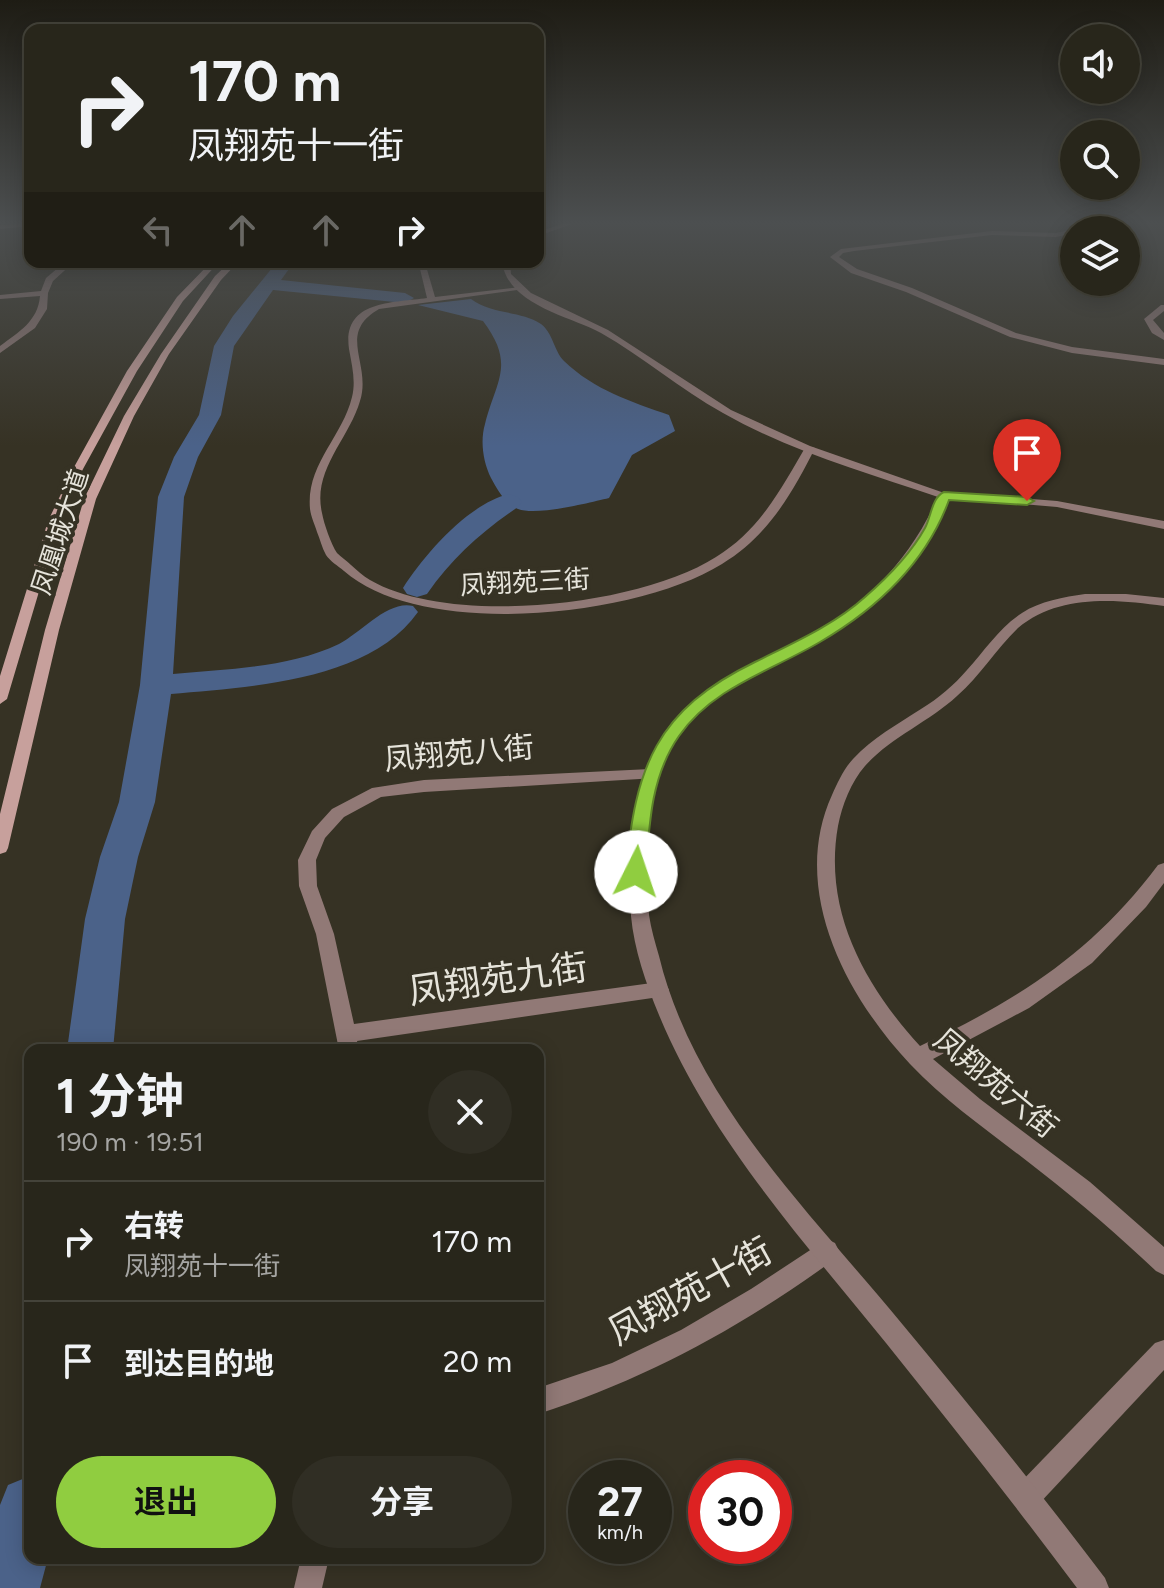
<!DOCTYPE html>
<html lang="zh">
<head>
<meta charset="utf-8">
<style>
  :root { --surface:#28261b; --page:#302e24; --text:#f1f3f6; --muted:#a5a5a3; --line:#44433a; --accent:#90cd40 }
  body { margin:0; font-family:Figtree,"Noto Sans SC",sans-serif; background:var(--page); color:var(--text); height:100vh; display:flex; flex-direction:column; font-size:30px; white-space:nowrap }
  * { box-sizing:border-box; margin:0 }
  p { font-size:26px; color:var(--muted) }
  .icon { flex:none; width:44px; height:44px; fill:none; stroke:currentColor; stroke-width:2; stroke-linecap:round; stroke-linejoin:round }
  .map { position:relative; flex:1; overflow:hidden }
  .side { position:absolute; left:24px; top:1044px; width:520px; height:520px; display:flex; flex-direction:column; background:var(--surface); border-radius:16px; box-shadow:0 4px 20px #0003,0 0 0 2px var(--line) }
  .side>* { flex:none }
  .top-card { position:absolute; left:24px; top:24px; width:520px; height:244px; border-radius:16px; box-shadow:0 4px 20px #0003,0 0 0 2px var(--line); background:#28261b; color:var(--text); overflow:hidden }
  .controls { position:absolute; left:1060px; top:24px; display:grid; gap:16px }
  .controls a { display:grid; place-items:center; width:80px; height:80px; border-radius:50%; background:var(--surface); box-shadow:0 4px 20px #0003,0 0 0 2px var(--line); font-size:40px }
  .speed { position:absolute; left:568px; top:1460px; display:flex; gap:16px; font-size:40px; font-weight:700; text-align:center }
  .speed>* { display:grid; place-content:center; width:104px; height:104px; border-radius:50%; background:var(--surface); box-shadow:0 4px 20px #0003,0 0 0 2px var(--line); line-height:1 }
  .speed small { font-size:20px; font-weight:400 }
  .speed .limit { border:12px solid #d22; background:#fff; color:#111 }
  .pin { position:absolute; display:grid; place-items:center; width:68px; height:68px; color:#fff; margin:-82px -34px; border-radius:50% 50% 50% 0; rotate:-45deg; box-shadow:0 0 8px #0007 }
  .pin .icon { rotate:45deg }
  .me { position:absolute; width:88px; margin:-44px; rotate:4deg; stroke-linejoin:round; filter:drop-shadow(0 0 6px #0008) }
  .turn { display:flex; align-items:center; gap:28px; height:168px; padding:0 32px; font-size:36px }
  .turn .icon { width:104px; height:104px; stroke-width:2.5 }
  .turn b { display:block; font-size:56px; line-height:68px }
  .lanes { display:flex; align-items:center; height:76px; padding:0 32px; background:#0003; justify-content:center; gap:40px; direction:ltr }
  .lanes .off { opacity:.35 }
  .round { display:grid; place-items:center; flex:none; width:84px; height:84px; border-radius:42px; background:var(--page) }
  .headline { display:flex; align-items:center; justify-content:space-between; height:136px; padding:0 32px }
  h1 { font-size:48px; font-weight:700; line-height:60px }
  .action { display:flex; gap:16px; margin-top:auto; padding:16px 32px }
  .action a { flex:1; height:92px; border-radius:48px; background:var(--accent); color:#111; font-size:32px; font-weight:700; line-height:92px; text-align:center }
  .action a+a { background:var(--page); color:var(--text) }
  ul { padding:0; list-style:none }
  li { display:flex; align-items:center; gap:24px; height:120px; padding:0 32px; border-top:2px solid var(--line) }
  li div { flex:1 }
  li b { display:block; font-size:30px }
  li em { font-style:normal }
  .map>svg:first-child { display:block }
  .water { fill:#4b6289 }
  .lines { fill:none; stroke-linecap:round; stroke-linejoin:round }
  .canal { fill:#4b6289; fill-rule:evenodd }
  .service { fill:#917976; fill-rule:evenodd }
  .minor { fill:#917976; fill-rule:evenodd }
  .secondary { fill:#c7a09c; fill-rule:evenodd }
  .route { fill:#90cd40; stroke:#5e852a; stroke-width:2 }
  .labels { text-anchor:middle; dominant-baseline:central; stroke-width:8; stroke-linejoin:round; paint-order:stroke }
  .far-street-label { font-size:26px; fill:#e6e4db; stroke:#363224 }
  .street-label { font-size:30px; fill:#e6e4db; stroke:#363224 }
  .near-street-label { font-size:36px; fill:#e6e4db; stroke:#363224 }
</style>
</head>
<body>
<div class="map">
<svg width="1164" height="1588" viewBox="0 0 1164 1588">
  <rect width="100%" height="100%" fill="#363224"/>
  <!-- water -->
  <path class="water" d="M471,299C492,315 520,310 541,324C553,333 554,351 564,361C594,390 632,402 669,415L675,431L632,455L609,498C588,503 537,516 518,509C505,504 497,489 491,478C483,462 480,441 485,424C496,380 516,365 483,321L418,305Z"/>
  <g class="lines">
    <!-- canal -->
    <g class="canal">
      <path d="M277,262H294L281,280L405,293L414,298L405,303L273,290L234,346L221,415L198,457L184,497L173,674C228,669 288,668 339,644C362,632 388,600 413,606L418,612C369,682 247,687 171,694L155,802L138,857L125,919L113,1050H67L85,919L100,857L119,802L140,685L158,497L174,457L199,415L214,346L233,316Z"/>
      <path d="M509,494L518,497L522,502L518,507C481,532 452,558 427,594L417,597L407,594L403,588C425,554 468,504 509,494Z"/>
      <polygon points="30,1476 30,1558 48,1558 40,1588 0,1588 0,1505 8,1485"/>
    </g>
    <!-- service -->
    <g class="service">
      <polygon points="30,224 30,226 0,229 0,225"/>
      <polygon points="1074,229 1077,230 1074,230 1074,233 1056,237 992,235 854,251 843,253 839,257 857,269 912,288 1016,333 1072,347 1164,359 1164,365 1072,353 1010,337 906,292 851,273 830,257 841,249 992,231 1056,233"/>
      <path d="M65,262H74L53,281L48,293L47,309L35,328L0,353V346C19,332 38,321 40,296L0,299V295L41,291L46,278Z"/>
      <path d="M407,262H417L426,266L435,297L521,287L525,289L379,309C336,334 372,363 360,401C349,439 312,470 322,513C324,524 331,544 337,553C341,557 347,561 351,565C357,570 363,576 370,580C451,627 639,606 716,557C760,530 781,489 806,446L815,448C792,494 767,537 722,564C637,617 423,640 344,571C338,566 330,561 326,555C322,548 320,539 317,532C315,525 311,517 310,509C306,464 342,438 352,397C356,381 352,366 349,349C342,300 393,303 427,298L420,269Z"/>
      <polygon points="1161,305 1164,305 1164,311 1153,320 1164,333 1164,340 1152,333 1144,319"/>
      <polygon points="944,492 1057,501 1164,521 1164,529 1057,507 940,497 938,495"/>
      <path d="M1085,594H1126L1164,598V606C1116,599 1058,594 1018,628C996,649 980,676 957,696C929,722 891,737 865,766C851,782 842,805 838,826C823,910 864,985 920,1046C1018,1000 1092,953 1158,865L1164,863V883L1146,907L1092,963L1029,1008L933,1059L980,1099L1090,1182L1164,1247V1275L1156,1271C1119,1236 1081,1203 1041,1172C997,1137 949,1105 910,1064C846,996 789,889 832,795C838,782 843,770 853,759C872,738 898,724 921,709C939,698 954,685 967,670C985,650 1000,627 1022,613C1040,601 1064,597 1085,594Z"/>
      <polygon points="650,769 656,770 658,774 656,778 424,792 381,797 344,817 325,838 316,860 317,886 334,934 354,1024 659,982 666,984 669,990 666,996 357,1041 359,1050 339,1050 316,934 299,886 298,860 312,831 332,809 372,788 424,780"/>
      <path d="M827,1239L835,1243L839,1251L835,1259C743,1326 647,1379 538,1414V1388L612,1363L681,1330L751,1289Z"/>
      <polygon points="1164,1340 1164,1370 1037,1506 1027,1510 1017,1506 1013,1496 1017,1486 1155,1343"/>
      <polygon points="301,1558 329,1558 322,1588 294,1588"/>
    </g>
    <!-- minor -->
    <g class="minor">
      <polygon points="562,224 572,224 538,236 538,232"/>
      <path d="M502,262H510L511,274L531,293L608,330L731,410L810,446L950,495C920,566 870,616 802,651C757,674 708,692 678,735C653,772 645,823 647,867C648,883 648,899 649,915C651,929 655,942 659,956C694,1101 811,1213 903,1325C972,1408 1040,1492 1105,1578L1109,1588H1077C1015,1505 951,1424 886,1343C802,1239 711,1140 659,1015C646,984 634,949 631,916C630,902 631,888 630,874C629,826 637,777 663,735C695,685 753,665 803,639C865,607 910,560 938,497C865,472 790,451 723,413C680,389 643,357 601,333C569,316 508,305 502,262Z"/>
    </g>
    <!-- secondary -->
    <g class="secondary">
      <polygon points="211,262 219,262 183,301 137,371 83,469 60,521 7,699 0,704 0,676 48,521 73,469 127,371 177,297"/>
      <polygon points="230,262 238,262 221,280 169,354 134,416 96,499 59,630 8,848 6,852 0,854 0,814 45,630 84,499 124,416 161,354 215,276"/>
    </g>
  </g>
  <!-- sky -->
  <linearGradient id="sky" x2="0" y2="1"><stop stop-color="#1e1c14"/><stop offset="0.5" stop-color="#4c4f50"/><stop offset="1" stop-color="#4c4f50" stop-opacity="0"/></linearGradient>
  <rect width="1164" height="446" fill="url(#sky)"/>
  <!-- route -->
  <path class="route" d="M944,492L1027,497L1034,501L1027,505L949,500C926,563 878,608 820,642C771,671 713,687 679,736C651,776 649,825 646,872L643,877H629L626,872C635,767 656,710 755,662C793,643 834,625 865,597C888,577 910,555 925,528C931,517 932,497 944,492Z"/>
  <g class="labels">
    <!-- far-street labels -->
    <g class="far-street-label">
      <text transform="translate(60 532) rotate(-72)">凤凰城大道</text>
      <text transform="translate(525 582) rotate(-3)">凤翔苑三街</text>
    </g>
    <!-- street labels -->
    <g class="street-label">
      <text transform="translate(459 753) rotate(-5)">凤翔苑八街</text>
      <text transform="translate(996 1083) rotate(40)">凤翔苑六街</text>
    </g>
    <!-- near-street labels -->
    <g class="near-street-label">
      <text transform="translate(498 979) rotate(-8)">凤翔苑九街</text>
      <text transform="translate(690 1291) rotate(-29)">凤翔苑十街</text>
    </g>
  </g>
</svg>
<div class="controls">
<a><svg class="icon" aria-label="sound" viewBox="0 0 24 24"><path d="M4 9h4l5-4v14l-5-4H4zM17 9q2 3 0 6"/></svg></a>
<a><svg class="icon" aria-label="search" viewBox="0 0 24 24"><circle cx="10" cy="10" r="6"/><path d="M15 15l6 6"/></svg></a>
<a><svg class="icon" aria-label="layers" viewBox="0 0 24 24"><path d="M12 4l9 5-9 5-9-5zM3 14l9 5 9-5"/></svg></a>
</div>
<div class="speed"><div>27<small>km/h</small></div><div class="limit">30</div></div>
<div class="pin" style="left:1027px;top:501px;background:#d93025"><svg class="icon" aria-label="arrive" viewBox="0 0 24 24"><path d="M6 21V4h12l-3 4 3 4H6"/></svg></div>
<svg class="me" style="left:636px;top:872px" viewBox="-20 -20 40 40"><circle r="19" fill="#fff"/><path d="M0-13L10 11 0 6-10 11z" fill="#90cd40"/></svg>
<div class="top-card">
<div class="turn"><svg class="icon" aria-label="right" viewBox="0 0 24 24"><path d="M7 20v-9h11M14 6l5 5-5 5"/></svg><div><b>170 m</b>凤翔苑十一街</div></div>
<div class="lanes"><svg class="icon off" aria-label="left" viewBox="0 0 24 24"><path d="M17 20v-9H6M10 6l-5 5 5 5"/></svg><svg class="icon off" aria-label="ahead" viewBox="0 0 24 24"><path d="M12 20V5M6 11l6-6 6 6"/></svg><svg class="icon off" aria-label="ahead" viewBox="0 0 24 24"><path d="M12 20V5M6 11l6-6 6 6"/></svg><svg class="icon" aria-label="right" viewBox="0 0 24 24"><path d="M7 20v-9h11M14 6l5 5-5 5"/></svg></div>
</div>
<section class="side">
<div class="headline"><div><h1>1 分钟</h1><p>190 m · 19:51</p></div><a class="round"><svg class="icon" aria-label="close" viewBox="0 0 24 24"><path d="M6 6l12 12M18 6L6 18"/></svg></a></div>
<ul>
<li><svg class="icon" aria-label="right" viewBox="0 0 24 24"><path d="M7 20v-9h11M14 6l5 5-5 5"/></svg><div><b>右转</b><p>凤翔苑十一街</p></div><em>170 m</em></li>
<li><svg class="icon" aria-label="arrive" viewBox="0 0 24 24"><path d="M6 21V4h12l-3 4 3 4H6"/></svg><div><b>到达目的地</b></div><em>20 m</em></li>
</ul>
<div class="action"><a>退出</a><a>分享</a></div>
</section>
</div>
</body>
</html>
